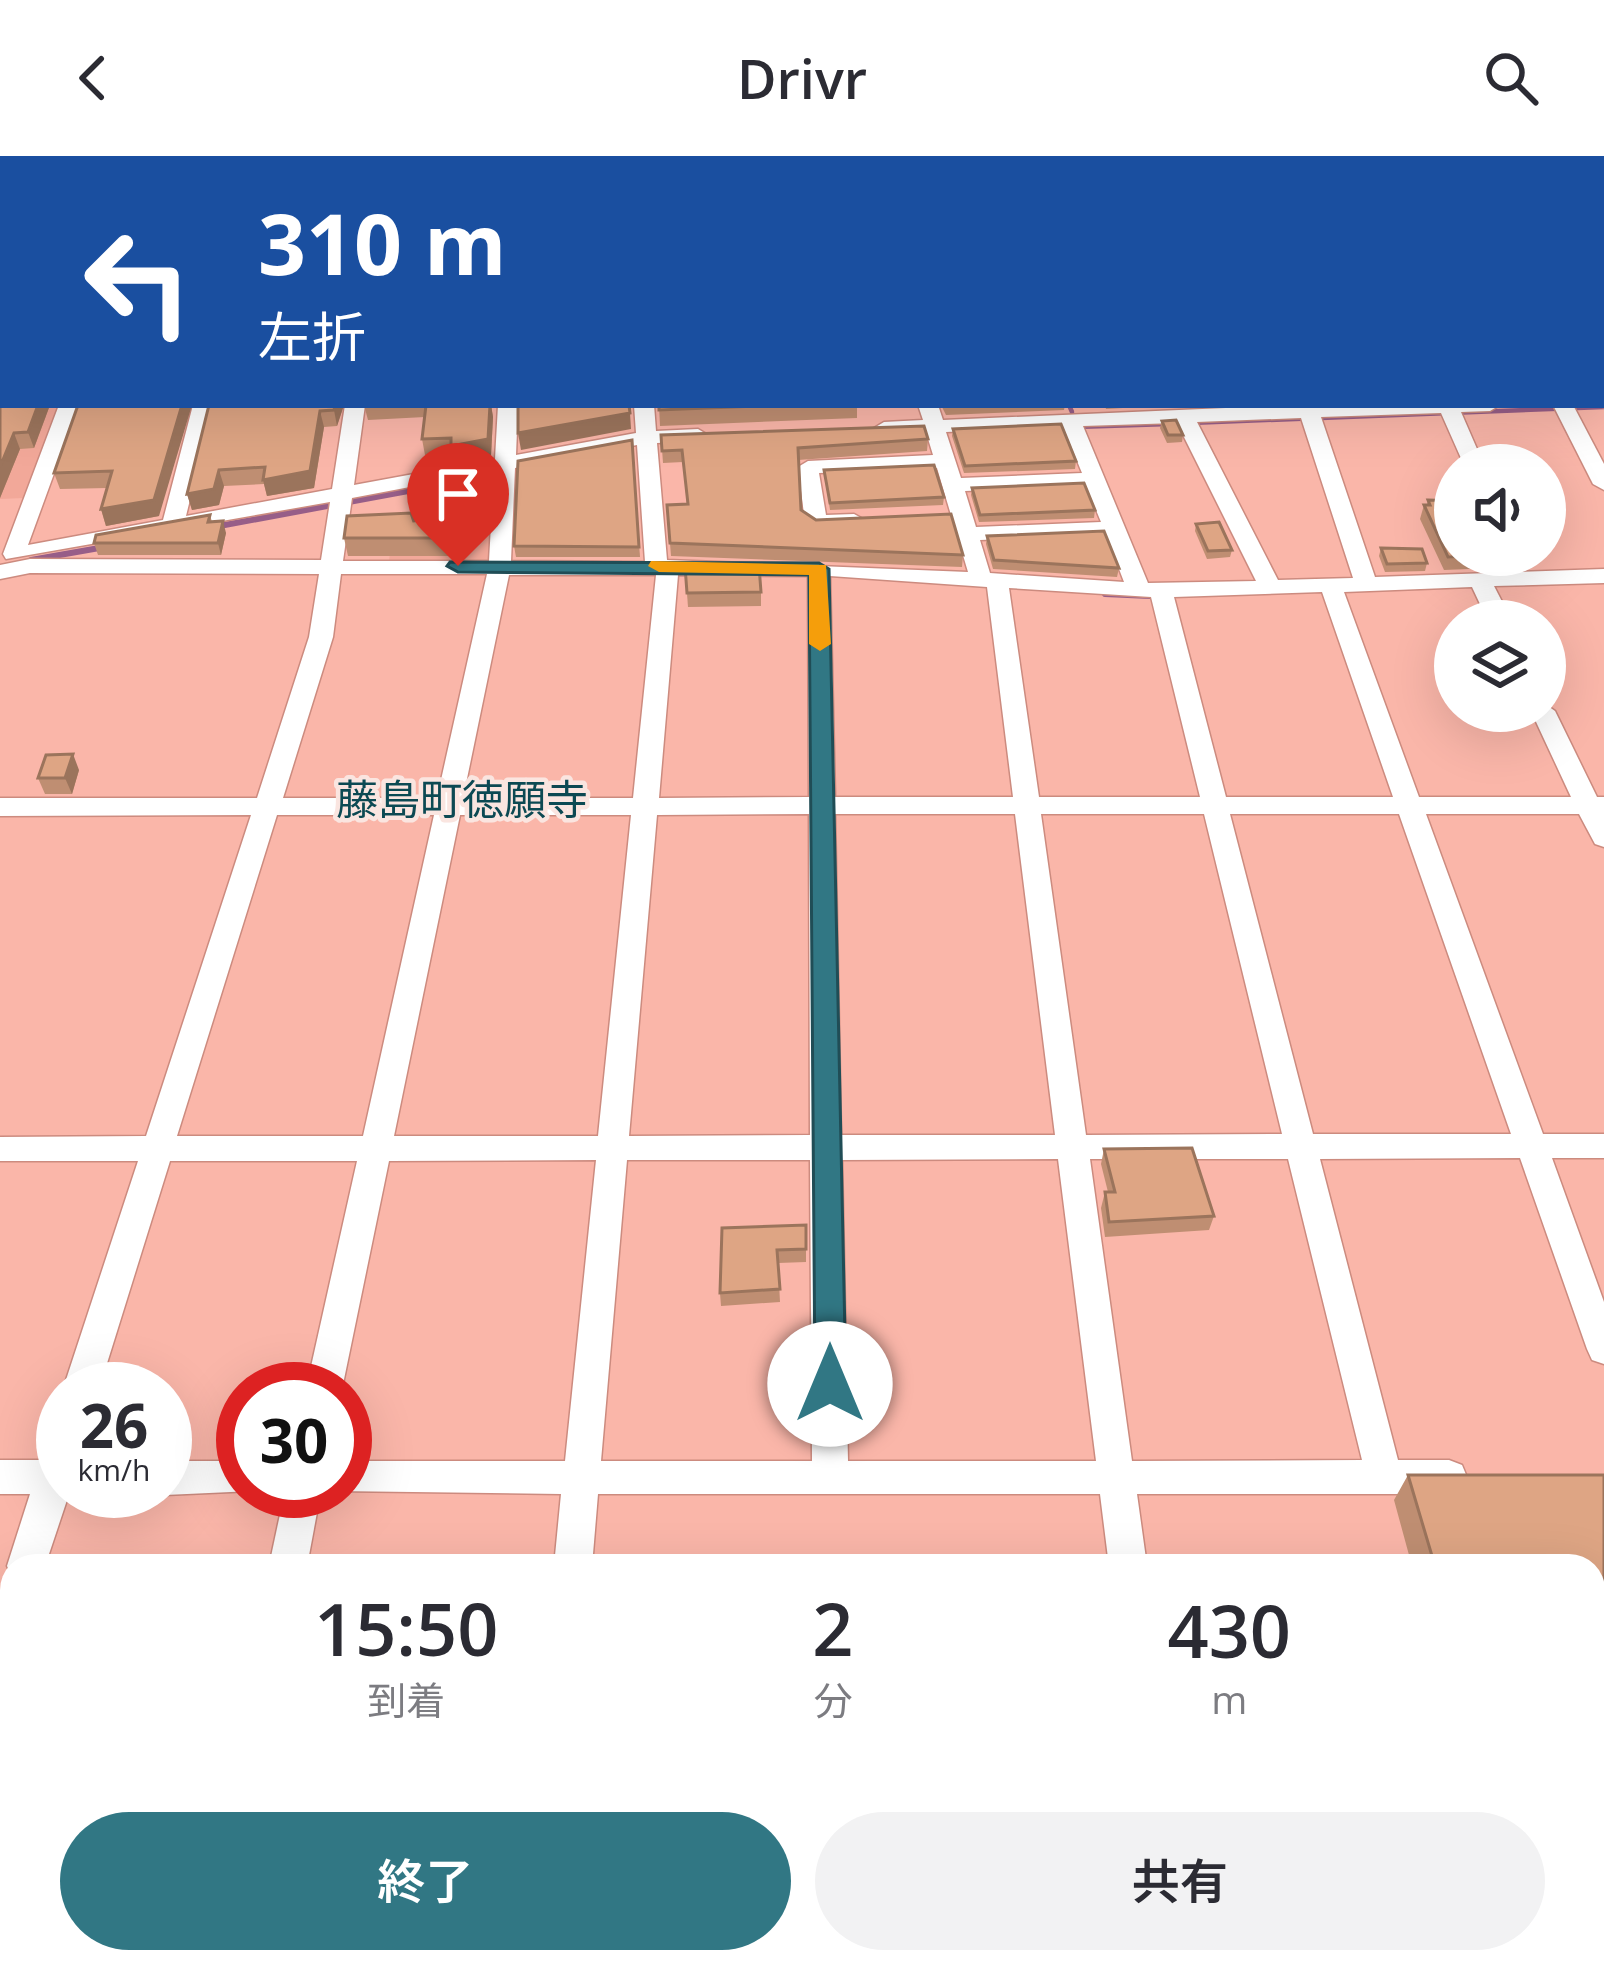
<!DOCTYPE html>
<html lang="ja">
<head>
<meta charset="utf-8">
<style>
  :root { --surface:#fff; --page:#f2f2f3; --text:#2b2b33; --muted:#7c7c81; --accent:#317784 }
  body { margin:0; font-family:"Open Sans","Noto Sans JP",sans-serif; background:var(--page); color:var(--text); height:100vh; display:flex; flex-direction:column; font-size:45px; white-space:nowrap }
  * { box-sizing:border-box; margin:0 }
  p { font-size:39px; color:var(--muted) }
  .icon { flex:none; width:66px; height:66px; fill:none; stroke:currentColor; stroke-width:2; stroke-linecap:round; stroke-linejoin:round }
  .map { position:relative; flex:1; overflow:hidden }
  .sheet { position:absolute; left:0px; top:1398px; width:1605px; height:420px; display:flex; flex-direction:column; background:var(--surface); border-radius:36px 36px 0 0; box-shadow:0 12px 48px #0002 }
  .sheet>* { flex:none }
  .guide { position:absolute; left:0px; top:0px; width:1605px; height:252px; box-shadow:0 12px 48px #0002; background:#1a4fa0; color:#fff; overflow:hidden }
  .fabs { position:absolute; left:1434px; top:288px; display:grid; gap:24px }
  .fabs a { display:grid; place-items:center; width:132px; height:132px; border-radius:50%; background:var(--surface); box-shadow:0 12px 48px #0002; font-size:60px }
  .speed { position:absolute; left:36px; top:1206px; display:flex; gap:24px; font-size:60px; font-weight:700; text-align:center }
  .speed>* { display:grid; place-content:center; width:156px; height:156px; border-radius:50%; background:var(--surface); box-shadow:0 12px 48px #0002; line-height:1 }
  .speed small { font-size:30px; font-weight:400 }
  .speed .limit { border:18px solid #d22; background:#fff; color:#111 }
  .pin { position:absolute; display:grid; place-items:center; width:102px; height:102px; color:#fff; margin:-123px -51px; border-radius:50% 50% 50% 0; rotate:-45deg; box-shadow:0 0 12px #0007 }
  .pin .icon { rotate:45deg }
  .me { position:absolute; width:132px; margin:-66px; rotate:0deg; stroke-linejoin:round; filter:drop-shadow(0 0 9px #0008) }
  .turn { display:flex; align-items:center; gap:42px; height:252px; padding:0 60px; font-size:54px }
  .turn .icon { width:156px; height:156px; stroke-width:2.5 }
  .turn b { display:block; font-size:84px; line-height:102px }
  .eta { display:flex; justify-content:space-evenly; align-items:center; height:204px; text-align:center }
  .eta b { font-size:72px; font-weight:600; line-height:84px }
  .button { display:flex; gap:24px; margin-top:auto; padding:24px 60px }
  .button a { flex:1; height:138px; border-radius:72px; background:var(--accent); color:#fff; font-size:48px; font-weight:600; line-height:138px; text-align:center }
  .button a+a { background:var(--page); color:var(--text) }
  header { display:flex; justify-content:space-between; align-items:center; height:156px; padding:0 60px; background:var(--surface); font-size:54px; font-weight:600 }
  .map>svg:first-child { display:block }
  .built { fill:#f2a899 }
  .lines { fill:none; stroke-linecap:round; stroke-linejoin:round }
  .stream-far2 { stroke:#975e88; stroke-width:4.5 }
  .stream-far1 { stroke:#975e88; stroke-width:6 }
  .stream { stroke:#975e88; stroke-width:9 }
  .street-casing { stroke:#cc8b7f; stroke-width:3 }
  .secondary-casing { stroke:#cc8b7f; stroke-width:3 }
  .street { fill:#fff; fill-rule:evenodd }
  .secondary { fill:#fff; fill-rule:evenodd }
  .wall { fill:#bf8e72 }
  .shaded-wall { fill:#9b745c }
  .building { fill:#dea584; stroke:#9b745c; stroke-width:3 }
  .route { fill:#317784; stroke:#204d56; stroke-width:3 }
  .slow { fill:#f59e0b }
  .labels { text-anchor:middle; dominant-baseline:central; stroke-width:9; stroke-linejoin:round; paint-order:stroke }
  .quarter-label { font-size:42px; fill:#0c4953; stroke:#fae5e0 }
</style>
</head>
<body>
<header><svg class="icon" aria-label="back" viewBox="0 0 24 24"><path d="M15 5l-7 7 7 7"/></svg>Drivr<svg class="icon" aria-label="search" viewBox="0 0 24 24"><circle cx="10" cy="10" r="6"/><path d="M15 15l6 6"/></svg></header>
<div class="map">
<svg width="1604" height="1818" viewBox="0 0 1604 1818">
  <rect width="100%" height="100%" fill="#fab6a9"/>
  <!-- built -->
  <g class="built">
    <polygon points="0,121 3,249 58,249 24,342 0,343"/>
    <polygon points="494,368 494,403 486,406 389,406 392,374"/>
  </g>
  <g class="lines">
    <!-- stream-far2 -->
    <g class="stream-far2">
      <polyline points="1069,249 1072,256"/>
      <polyline points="1190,267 1604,251"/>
      <polyline points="1076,271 1169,268"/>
    </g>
    <!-- stream-far1 -->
    <g class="stream-far1">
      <polyline points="214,371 500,318"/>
      <polyline points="1507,403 1512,415"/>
      <polyline points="31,404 105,391"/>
      <polyline points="1105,438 1150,440"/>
    </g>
    <!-- stream -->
    <g class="stream">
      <polyline points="1593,1767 1604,1764"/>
      <polyline points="1314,1818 1379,1806"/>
    </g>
    <!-- street casing -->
    <g class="street-casing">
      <g id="street">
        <rect x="384" y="0" width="16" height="3"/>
        <polygon points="845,0 861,0 862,3 846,3"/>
        <polygon points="965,0 981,0 982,3 966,3"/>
        <polygon points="1073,0 1089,0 1091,3 1075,3"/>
        <polygon points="1423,0 1439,0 1440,3 1424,3"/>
        <polygon points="1532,0 1548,0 1550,3 1534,3"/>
        <rect x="1602" y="28" width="2" height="10"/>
        <rect x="1602" y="93" width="2" height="13"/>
        <polygon points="1602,239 1604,251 1595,249 1602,249"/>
        <path d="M59,249H79L28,389L163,364L193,249H213L186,360L332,333L345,249H365L354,329L495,303L498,249H518L516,299L636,277L634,249H654L656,275L698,273L708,279L698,285L657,287L667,404L968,416L937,312L819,317L826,359L854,358L865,364C852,374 818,377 805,366L798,311L808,305L933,299L926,276L884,278L874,272L884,266L923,264L918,249H938L943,264L1297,249H1500L1490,255L1461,256L1484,309H1464L1441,257L1321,261L1375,421L1604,413V427L1494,430L1512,465H1488L1472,431L1344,436L1419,641H1571L1531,555H1545V548L1555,555L1597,641H1604V691L1595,688L1579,658H1426L1543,978H1604V1002H1552L1604,1146V1208L1592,1204L1587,1193L1520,1002L1320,1003L1398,1304H1449L1462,1309L1467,1321L1462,1333L1449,1338H1137L1147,1410H1109L1100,1338H598L592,1410H554L561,1338L335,1335H345V1305H565L596,1004L389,1005L342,1233H306L357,1005H170L99,1233H63L138,1005H0V981L146,980L251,659L0,660V642H257L309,481L319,418L30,417L0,423V409L30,403L321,404L330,346L6,403L3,398ZM1301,262L1353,422L1278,424L1197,266ZM1177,267L1256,425L1148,427L1083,270ZM1063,271L1082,317L961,322L946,276ZM637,289L645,406L511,405L515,312ZM494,315L489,405H343L352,342ZM1086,330L1101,366L976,371L965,335ZM1106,379L1124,426L990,417L980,384ZM341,418H487L437,642H283L333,481ZM509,419H656L633,642H463ZM678,419L808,420L809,641L659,642ZM830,420L987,431L1013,641H835ZM1009,432L1151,441L1200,641H1039ZM1322,436L1393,641H1226L1174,441ZM809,658L810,979L629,980L657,659ZM835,658H1015L1055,979H841ZM1041,658H1204L1282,978L1086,979ZM1230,658H1399L1511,978H1313ZM277,659H434L363,980H177ZM460,659H631L598,980H394ZM1058,1003L1096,1305H848L842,1004ZM1090,1003H1288L1362,1304L1132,1305ZM627,1004H810L812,1305H601Z"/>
        <polygon points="1553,249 1573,249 1604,308 1604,334 1593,328"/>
        <polygon points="63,1275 63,1335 70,1335 45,1410 12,1410 12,1421 7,1410 30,1338 0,1338 0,1304 41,1304 50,1280"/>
        <polygon points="165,1305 243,1305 243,1335 253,1335 165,1339 155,1335 165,1335"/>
        <polygon points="285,1335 321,1335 307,1410 269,1410"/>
        <polygon points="12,1435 12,1506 0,1511 0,1440"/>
        <polygon points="182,1806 226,1806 224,1818 180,1818"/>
        <polygon points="915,1806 959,1806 956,1818 912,1818"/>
        <polygon points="1216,1806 1260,1806 1263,1818 1219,1818"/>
      </g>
    </g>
    <!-- secondary casing -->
    <g class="secondary-casing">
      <g id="secondary">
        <polygon points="1604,1587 1604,1645 1593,1647 1593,1589"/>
        <polygon points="397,1806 521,1806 516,1818 392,1818"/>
      </g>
    </g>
    <!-- street -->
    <use href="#street" class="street"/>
    <!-- secondary -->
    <use href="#secondary" class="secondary"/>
  </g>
  <!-- wall -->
  <g class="wall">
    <polygon points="0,0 90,0 89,3 3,3 3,249 50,249 34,292 20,293 0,342"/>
    <polygon points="165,0 380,0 318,3 164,3"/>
    <polygon points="400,0 793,0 793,3 399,3"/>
    <polygon points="1098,0 1385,0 1386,3 1100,3"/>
    <polygon points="78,249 159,360 106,370 101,353 107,332 60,333 54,317"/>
    <polygon points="209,249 344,249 337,270 324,271 314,332 267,340 264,328 224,330 219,349 192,354 187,338"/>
    <polygon points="364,249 491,249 493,261 491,299 454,306 452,298 425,299 422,283 425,261 368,264"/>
    <polygon points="659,249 857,249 857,262 660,270"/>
    <polygon points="941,249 1065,249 1064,254 946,259"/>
    <polygon points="1105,249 1173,249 1106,253"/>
    <polygon points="1162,265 1183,279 1182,286 1167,287 1160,272"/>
    <polygon points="953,273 1076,305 1075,313 964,317 952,280"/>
    <polygon points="661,279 928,283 927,295 798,304 801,354 816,364 963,399 962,411 671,400 667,349 687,348 683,306 663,307"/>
    <polygon points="632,284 640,401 516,401 514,390"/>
    <polygon points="824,314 944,341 943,349 830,354"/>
    <polygon points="972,332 1095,354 1094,362 979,366 971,339"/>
    <polygon points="1428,344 1498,399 1493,412 1444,414 1420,363 1424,349 1427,349"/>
    <polygon points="210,359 212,366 226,377 221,399 98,399 94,387"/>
    <polygon points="1196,368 1232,394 1230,401 1207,403 1195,375"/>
    <polygon points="461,373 460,400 348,400 344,382"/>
    <polygon points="987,380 1119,412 1117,421 993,413 986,388"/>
    <polygon points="1381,392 1427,407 1425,415 1385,416 1379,400"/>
    <polygon points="685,410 761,436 761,450 688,451"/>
    <polygon points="79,614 72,638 45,638 38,622"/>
    <polygon points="1104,993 1214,1060 1209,1074 1105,1081 1101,1052 1105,1036 1108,1036 1101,1008"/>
    <polygon points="806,1069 806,1106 778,1107 780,1146 721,1150 720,1137"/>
    <polygon points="1408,1319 1604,1319 1604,1549 1593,1549 1593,1410 1412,1410 1394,1344"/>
    <polygon points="1593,1663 1604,1687 1604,1747 1593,1751"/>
    <polygon points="1053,1806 1224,1806 1217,1818 1055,1818"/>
    <polygon points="1263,1806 1302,1806 1266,1812"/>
    <polygon points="1564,1806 1593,1806 1604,1818 1566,1818"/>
  </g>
  <!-- shaded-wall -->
  <g class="shaded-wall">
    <polygon points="38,249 50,249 34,292 28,276"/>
    <polygon points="182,249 192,249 159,360 106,370 101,353"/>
    <polygon points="335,249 344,249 337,270 334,254"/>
    <polygon points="491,249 493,261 491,299 454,306 451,290"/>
    <polygon points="320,255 324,271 314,332 267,340 263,324"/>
    <polygon points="630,257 631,273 521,294 518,277"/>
    <polygon points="14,277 20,293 0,342 0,311"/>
    <polygon points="219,314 224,330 219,349 192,354 187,338"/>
    <polygon points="458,355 461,373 460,400 457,382"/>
    <polygon points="223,365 226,377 221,399 218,387"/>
    <polygon points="73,598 79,614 72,638 65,622"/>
  </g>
  <!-- building -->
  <g class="building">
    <polygon points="0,0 82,0 81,3 3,3 3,249 38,249 28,276 14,277 0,311"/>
    <polygon points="165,0 227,0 227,3 164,3"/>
    <polygon points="400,0 736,0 737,3 399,3"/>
    <polygon points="866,0 902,0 903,3 867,3"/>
    <polygon points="1114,0 1385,0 1386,2 1272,0 1273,3 1116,3"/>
    <polygon points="78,249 182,249 154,344 101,353 112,315 54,317"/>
    <polygon points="209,249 335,249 334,254 320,255 310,315 263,324 265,311 219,314 214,333 187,338"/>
    <polygon points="426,249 490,249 488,283 451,290 451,282 422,283"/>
    <polygon points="518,249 629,249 630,257 518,277"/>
    <polygon points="659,249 785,249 659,254"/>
    <polygon points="1176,264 1183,279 1168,279 1162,265"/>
    <polygon points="1061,268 1076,305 965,310 953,273"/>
    <polygon points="924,270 928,283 798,292 801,354 816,364 951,358 963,399 670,387 667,349 688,348 682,294 662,295 661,279"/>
    <polygon points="632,284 639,391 514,390 518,305"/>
    <polygon points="934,309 944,341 830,347 824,314"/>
    <polygon points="1084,327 1095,354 980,359 972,332"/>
    <polygon points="1428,344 1455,345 1455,399 1493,399 1448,401 1424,349 1430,349"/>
    <polygon points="458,355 457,382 344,382 347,360 411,357 414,366 415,357"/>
    <polygon points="210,359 208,366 223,365 218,387 94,387 96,379"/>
    <polygon points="1219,366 1232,394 1208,395 1196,368"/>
    <polygon points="1104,375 1119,412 994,404 987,380"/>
    <polygon points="1381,392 1422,393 1427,407 1387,408"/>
    <polygon points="685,410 759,410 761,436 687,437"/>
    <polygon points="73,598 65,622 38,622 46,599"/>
    <polygon points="1192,992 1214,1060 1109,1066 1105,1036 1115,1036 1104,993"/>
    <polygon points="806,1069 806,1093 777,1094 780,1133 720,1137 722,1072"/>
    <polygon points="1408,1319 1604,1319 1604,1528 1593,1528 1593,1410 1435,1410"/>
    <polygon points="1594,1663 1604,1687 1604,1739 1593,1741"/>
    <polygon points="1593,1784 1604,1786 1604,1818 1579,1818 1577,1806 1593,1806"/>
    <polygon points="775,1806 846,1806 848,1818 777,1818"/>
    <polygon points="1061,1806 1224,1806 1224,1808 1159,1818 1063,1818"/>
  </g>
  <!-- route -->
  <polygon class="route" points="450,406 819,407 829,413 846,1228 842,1238 830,1242 819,1238 815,1228 809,419 458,416 447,410"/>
  <!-- slow -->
  <polygon class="slow" points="651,405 826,409 831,488 820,495 809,488 809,419 659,416 648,410"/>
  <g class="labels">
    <!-- quarter labels -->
    <g class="quarter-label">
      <text x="462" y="642">藤島町徳願寺</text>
    </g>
  </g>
</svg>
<div class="fabs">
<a><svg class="icon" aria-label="sound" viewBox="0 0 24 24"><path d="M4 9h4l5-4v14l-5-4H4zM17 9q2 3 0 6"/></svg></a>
<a><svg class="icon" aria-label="layers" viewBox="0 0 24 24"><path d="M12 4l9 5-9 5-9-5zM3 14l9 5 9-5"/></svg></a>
</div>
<div class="speed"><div>26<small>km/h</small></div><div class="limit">30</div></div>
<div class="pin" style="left:458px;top:410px;background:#d93025"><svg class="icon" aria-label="arrive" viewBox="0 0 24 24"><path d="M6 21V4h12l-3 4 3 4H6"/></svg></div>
<svg class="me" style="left:830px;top:1228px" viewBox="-20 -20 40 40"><circle r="19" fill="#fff"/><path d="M0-13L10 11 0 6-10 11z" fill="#317784"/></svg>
<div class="guide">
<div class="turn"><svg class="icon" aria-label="left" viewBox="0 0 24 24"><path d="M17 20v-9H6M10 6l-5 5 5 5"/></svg><div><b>310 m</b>左折</div></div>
</div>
<section class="sheet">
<div class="eta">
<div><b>15:50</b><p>到着</p></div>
<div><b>2</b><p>分</p></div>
<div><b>430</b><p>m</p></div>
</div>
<div class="button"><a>終了</a><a>共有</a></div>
</section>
</div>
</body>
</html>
